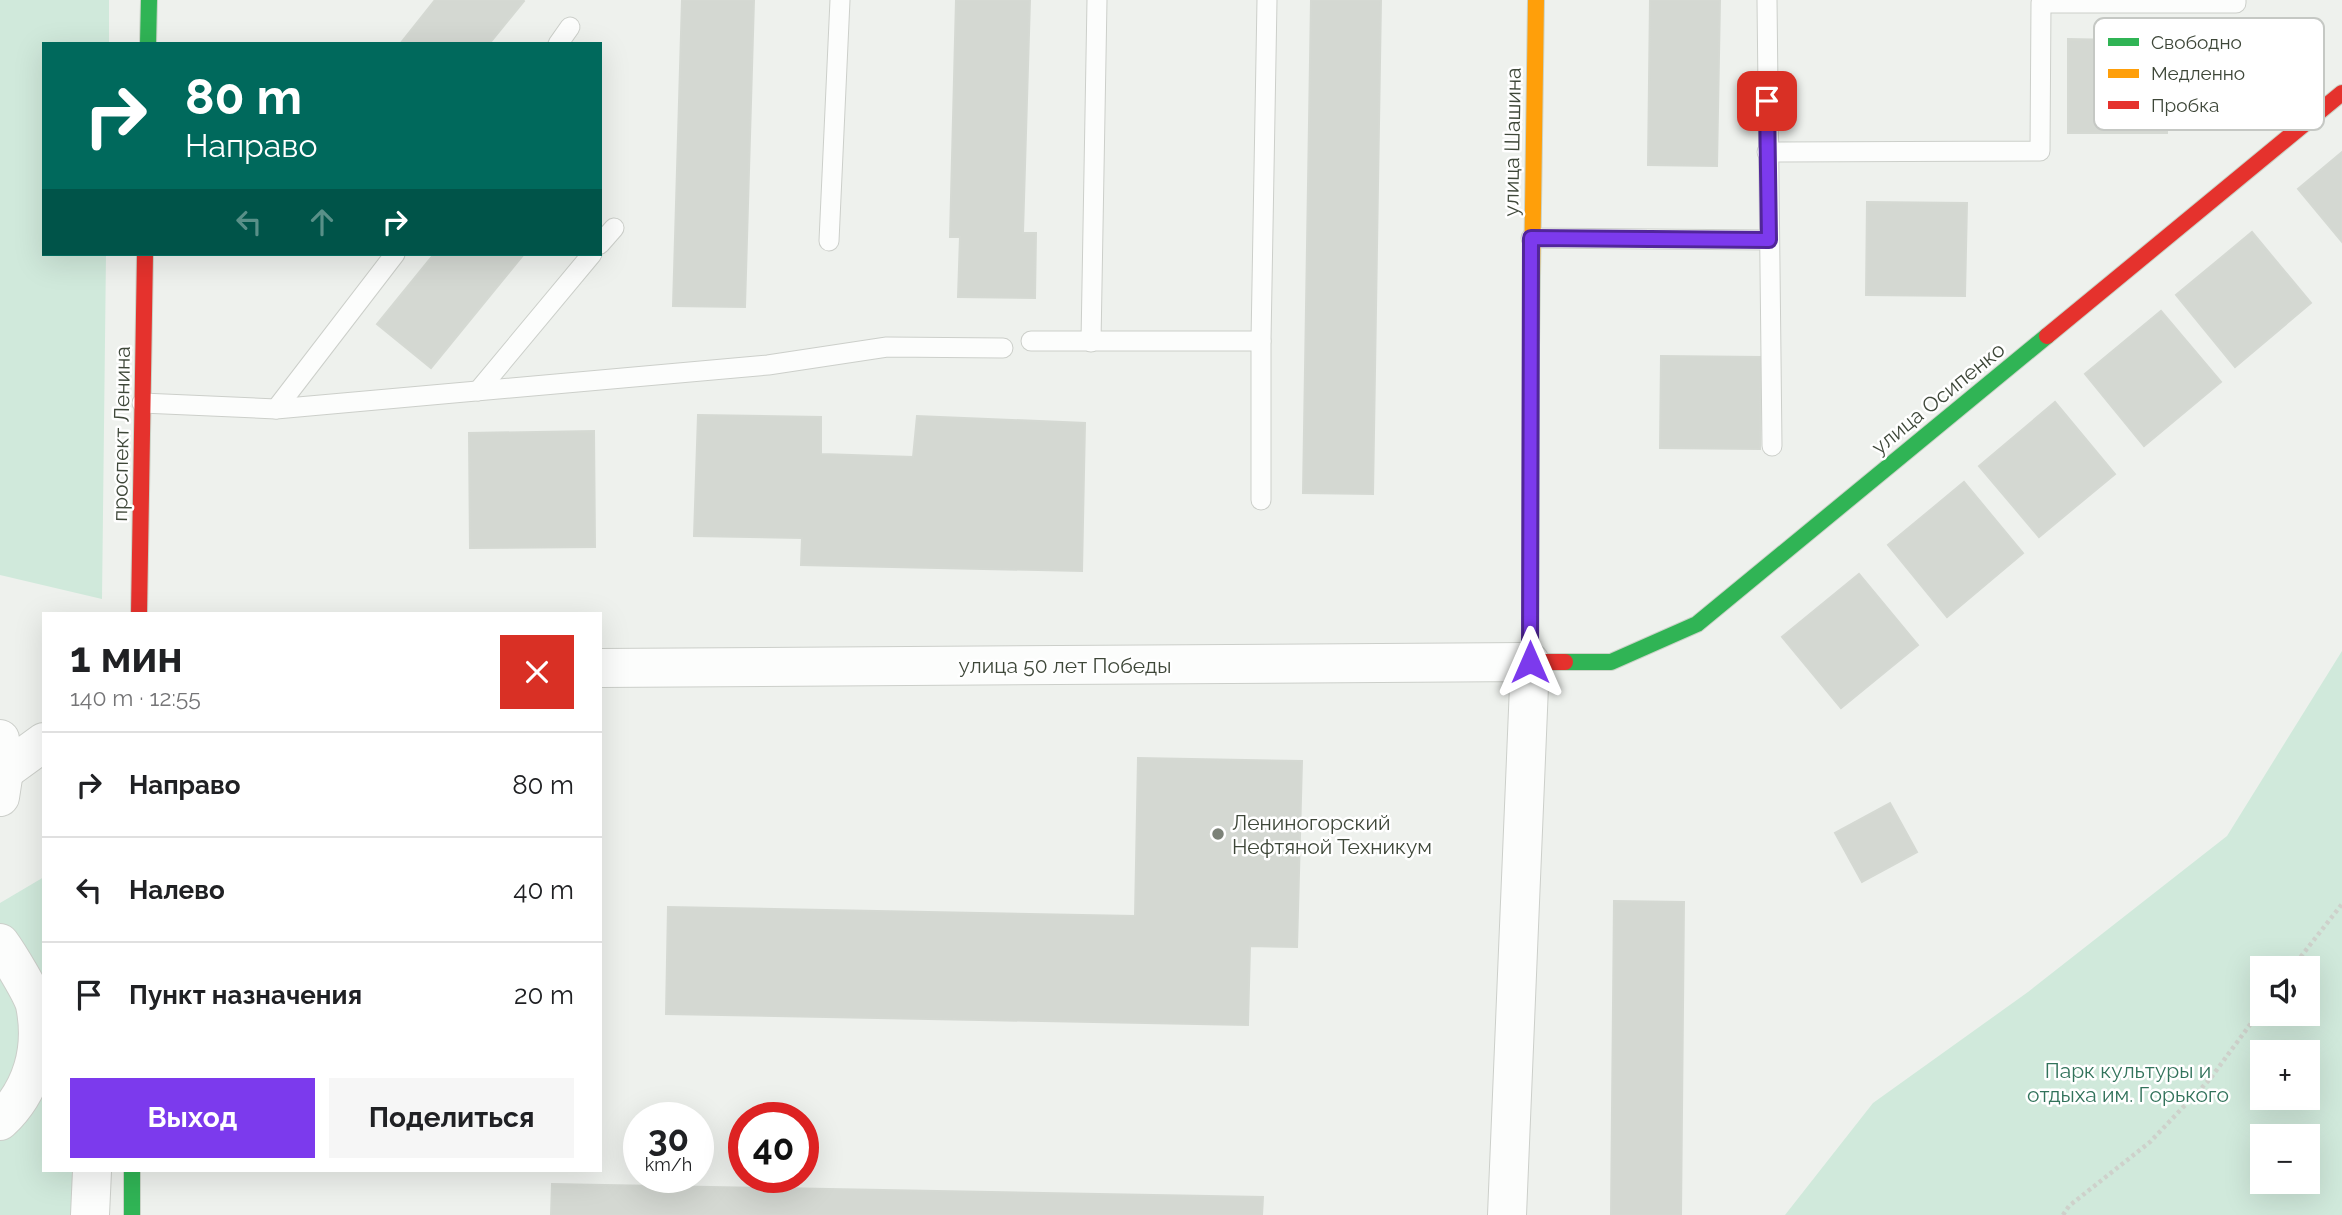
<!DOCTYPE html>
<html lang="ru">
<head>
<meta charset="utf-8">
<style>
  :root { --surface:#fff; --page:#f6f6f6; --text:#202124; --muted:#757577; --line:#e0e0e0; --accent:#7c3aed }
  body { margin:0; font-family:Raleway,sans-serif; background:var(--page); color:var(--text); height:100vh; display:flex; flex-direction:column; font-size:26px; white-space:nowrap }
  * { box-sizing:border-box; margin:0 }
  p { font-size:23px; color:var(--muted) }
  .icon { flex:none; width:38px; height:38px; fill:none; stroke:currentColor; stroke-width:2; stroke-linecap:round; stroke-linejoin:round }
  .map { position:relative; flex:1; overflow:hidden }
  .details { position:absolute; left:42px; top:612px; width:560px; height:560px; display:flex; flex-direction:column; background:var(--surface); border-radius:0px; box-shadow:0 7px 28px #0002 }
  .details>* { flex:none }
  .top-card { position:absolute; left:42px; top:42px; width:560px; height:214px; border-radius:0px; box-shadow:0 7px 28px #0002; background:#00695c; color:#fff; overflow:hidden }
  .tools { position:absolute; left:2250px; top:956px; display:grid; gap:14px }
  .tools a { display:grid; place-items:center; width:70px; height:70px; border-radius:0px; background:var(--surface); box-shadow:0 7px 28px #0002; font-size:35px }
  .speed { position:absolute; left:623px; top:1102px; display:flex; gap:14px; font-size:35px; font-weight:700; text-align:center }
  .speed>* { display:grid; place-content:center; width:91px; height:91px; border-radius:50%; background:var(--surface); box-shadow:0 7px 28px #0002; line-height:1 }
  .speed small { font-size:18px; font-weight:400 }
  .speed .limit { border:10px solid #d22; background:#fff; color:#111 }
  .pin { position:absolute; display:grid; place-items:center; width:60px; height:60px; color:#fff; margin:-30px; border-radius:14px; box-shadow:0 4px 10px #0006 }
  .me { position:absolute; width:77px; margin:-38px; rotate:0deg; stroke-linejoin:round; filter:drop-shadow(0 0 5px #0008) }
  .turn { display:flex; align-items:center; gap:24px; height:147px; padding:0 28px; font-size:32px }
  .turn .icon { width:91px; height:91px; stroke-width:2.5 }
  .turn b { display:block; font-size:49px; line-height:60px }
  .lanes { display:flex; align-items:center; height:66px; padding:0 28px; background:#0003; justify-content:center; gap:35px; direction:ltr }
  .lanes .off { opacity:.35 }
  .round { display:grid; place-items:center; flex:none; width:74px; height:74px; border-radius:0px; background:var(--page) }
  .headline { display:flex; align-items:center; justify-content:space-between; height:119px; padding:0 28px }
  h1 { font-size:42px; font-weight:700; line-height:52px }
  .button { display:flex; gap:14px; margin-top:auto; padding:14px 28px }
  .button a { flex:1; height:80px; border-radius:0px; background:var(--accent); color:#fff; font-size:28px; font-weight:700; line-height:80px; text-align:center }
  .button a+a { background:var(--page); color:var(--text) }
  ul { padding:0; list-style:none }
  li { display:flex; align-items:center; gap:21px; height:105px; padding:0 28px; border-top:2px solid var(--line) }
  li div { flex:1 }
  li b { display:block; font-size:26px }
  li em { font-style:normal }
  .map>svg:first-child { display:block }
  .green { fill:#d0e9db; fill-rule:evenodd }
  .building { fill:#d4d8d2; stroke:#d5d9d3; stroke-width:2 }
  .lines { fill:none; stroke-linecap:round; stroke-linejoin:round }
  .lane-casing { stroke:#cccfca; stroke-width:21 }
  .street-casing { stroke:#cccfca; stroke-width:40 }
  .fast-casing { stroke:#cad3c7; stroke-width:18 }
  .slow-casing { stroke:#cad3c7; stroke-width:18 }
  .jam-casing { stroke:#cad3c7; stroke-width:18 }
  .path { stroke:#ced1cb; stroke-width:4.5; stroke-dasharray:3.5 3.5; stroke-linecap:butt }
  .lane { stroke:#fcfdfc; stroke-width:19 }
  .street { stroke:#fcfdfc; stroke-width:38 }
  .fast { stroke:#30b455; stroke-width:16 }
  .slow { stroke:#ff9f0a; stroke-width:16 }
  .jam { stroke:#e5322d; stroke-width:16 }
  .route-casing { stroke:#51269a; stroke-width:18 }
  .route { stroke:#7c3aed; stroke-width:12 }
  .poi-dot { fill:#7c8278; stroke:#fff; stroke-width:2.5 }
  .labels { text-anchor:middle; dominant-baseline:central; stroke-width:5; stroke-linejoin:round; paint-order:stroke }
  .street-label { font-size:21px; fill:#3e4739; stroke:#fff }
  .poi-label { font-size:21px; fill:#3e4739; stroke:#fff; text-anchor:start }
  .park-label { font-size:21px; fill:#32735b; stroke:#fff }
  .key { fill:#fff; stroke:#c5c8c4; stroke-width:2 }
  .key-label { font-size:19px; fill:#3e4739 }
</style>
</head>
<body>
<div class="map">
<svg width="2342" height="1215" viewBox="0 0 2342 1215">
  <rect width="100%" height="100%" fill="#eef1ed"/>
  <!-- green -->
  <g class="green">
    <polygon points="0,0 109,0 109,44 44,44 44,254 106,254 102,599 0,575"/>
    <path d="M2342,651V1215H1785L1873,1103L2028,992L2227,836ZM2263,968H2308V1013H2263ZM2263,1052H2308V1097H2263ZM2263,1136H2308V1181H2263Z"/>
    <polygon points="44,877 44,1171 95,1171 94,1215 0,1215 0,903"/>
  </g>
  <!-- building -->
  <g class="building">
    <polygon points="435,0 523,0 524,1 489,44 400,44"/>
    <polygon points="682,0 754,0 745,307 673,306"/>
    <polygon points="956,0 1030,0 1023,233 1036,233 1035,298 958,297 960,237 950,237"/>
    <polygon points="1311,0 1381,0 1373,494 1303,493"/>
    <polygon points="1650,0 1720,0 1717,166 1648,165"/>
    <polygon points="2068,39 2168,41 2167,133 2068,133"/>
    <polygon points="2342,152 2342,242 2298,189"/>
    <polygon points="1867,202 1967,203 1965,296 1866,295"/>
    <polygon points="2252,232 2311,303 2235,367 2176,295"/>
    <polygon points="434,254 524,254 431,368 377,324"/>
    <polygon points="2161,311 2221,382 2144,446 2085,374"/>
    <polygon points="1661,356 1761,357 1760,449 1660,448"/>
    <polygon points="2055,402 2115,474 2039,537 1979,466"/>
    <polygon points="698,415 821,417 821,454 913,457 917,416 1085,423 1082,571 801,565 802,538 694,536"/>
    <polygon points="594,431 595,547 470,548 469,433"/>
    <polygon points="1964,482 2023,553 1947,617 1888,545"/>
    <polygon points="1859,574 1918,645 1841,708 1782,637"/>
    <polygon points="1138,758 1302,761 1297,947 1250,946 1248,1025 666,1014 668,907 1135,916"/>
    <polygon points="1890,803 1917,852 1862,882 1835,833"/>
    <polygon points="1614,901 1684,902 1681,1215 1611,1215"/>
    <polygon points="552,1184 1263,1197 1262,1215 551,1215"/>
  </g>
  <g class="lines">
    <!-- lane casing -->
    <g class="lane-casing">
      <g id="lane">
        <polyline points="1767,0 1772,446"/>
        <polyline points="558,44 570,27"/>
        <polyline points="1767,152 2040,151 2041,3 2236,3 2236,0"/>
        <polyline points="1531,238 1769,240"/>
        <polyline points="829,241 840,0"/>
        <polyline points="600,244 614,228"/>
        <polyline points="1031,341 1261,341 1267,0"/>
        <polyline points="1091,342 1097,0"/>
        <polyline points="478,391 592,254"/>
        <polyline points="142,403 276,409 768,365 887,347 1003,348"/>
        <polyline points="276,409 395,254"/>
        <polyline points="1261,500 1261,341"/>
      </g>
    </g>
    <!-- street casing -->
    <g class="street-casing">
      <g id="street">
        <polyline points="600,668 1530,662 1507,1215"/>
        <polyline points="0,739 4,771 0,797"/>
        <polyline points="4,771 44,742"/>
        <path d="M0,943C8,954 32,993 35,1005C44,1049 32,1091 0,1121"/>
        <polyline points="90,1215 92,1171"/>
      </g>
    </g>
    <!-- fast casing -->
    <g class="fast-casing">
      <g id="fast">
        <polyline points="148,44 149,0"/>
        <polyline points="1565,662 1611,662 1697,624 2047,336"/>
        <polyline points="132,1171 132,1215"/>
      </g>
    </g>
    <!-- slow casing -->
    <g class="slow-casing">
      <polyline id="slow" points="1531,346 1536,0"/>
    </g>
    <!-- jam casing -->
    <g class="jam-casing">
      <g id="jam">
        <polyline points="2047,336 2342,93"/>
        <polyline points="1531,346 1530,662 1565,662"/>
        <polyline points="139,614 145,254"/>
      </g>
    </g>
    <!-- path -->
    <g class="path">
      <polyline points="2292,968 2342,904"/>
      <polyline points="2063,1215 2069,1206 2150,1142 2210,1079 2263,1007"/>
    </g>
    <!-- lane -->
    <use href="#lane" class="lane"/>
    <!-- street -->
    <use href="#street" class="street"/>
    <!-- fast -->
    <use href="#fast" class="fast"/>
    <!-- slow -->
    <use href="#slow" class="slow"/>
    <!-- jam -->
    <use href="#jam" class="jam"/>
  </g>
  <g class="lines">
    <!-- route casing -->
    <g class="route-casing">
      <polyline id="route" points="1530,662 1531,238 1769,240 1767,101"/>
    </g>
    <!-- route -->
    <use href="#route" class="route"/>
  </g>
  <!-- markers -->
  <circle class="poi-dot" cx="1218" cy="834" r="7"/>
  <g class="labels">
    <!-- street labels -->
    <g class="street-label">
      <text transform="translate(1512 142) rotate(-89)">улица Шашина</text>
      <text transform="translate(1938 398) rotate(-39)">улица Осипенко</text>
      <text transform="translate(121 434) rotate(-89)">проспект Ленина</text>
      <text x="1065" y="665">улица 50 лет Победы</text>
    </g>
    <!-- poi labels -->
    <g class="poi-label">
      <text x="1232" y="822">Лениногорский<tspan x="1232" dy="24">Нефтяной Техникум</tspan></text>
    </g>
    <!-- park labels -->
    <g class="park-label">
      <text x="2128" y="1070">Парк культуры и<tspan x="2128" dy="24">отдыха им. Горького</tspan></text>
    </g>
  </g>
  <!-- legend -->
  <rect x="2094" y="18" width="230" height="112" rx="10" class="key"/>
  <rect x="2108" y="38" width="31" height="8" fill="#30b455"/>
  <rect x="2108" y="69" width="31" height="9" fill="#ff9f0a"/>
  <rect x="2108" y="101" width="31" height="8" fill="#e5322d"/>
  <g class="key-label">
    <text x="2151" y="49">Свободно</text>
    <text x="2151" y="80">Медленно</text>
    <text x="2151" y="112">Пробка</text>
  </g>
</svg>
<div class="tools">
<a><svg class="icon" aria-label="sound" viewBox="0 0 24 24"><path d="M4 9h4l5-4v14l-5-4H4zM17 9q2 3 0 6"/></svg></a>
<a>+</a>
<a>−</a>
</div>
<div class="speed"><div>30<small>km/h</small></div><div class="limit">40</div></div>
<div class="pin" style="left:1767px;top:101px;background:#d93025"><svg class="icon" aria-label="arrive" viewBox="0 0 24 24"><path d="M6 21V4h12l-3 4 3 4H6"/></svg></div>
<svg class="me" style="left:1530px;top:662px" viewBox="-20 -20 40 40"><path d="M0-17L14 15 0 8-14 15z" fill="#7c3aed" stroke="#fff" stroke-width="4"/></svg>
<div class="top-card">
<div class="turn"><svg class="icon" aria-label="right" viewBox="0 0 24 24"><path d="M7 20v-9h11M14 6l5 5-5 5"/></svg><div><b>80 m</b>Направо</div></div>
<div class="lanes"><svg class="icon off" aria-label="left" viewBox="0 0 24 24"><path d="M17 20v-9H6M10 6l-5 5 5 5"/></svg><svg class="icon off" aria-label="ahead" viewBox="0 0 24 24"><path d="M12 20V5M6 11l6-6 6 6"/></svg><svg class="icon" aria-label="right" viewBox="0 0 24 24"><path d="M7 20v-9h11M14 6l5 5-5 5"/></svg></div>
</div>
<section class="details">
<div class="headline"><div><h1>1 мин</h1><p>140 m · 12:55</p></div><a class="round" style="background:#d93025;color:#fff"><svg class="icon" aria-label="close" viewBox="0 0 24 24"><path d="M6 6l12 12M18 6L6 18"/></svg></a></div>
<ul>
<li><svg class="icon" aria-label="right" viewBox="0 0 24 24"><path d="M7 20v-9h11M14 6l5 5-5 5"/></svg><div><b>Направо</b></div><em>80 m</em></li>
<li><svg class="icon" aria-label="left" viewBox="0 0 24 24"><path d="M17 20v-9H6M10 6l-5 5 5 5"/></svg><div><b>Налево</b></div><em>40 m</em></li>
<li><svg class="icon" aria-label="arrive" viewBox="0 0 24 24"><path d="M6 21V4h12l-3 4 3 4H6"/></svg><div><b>Пункт назначения</b></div><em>20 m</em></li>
</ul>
<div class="button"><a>Выход</a><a>Поделиться</a></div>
</section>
</div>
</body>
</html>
